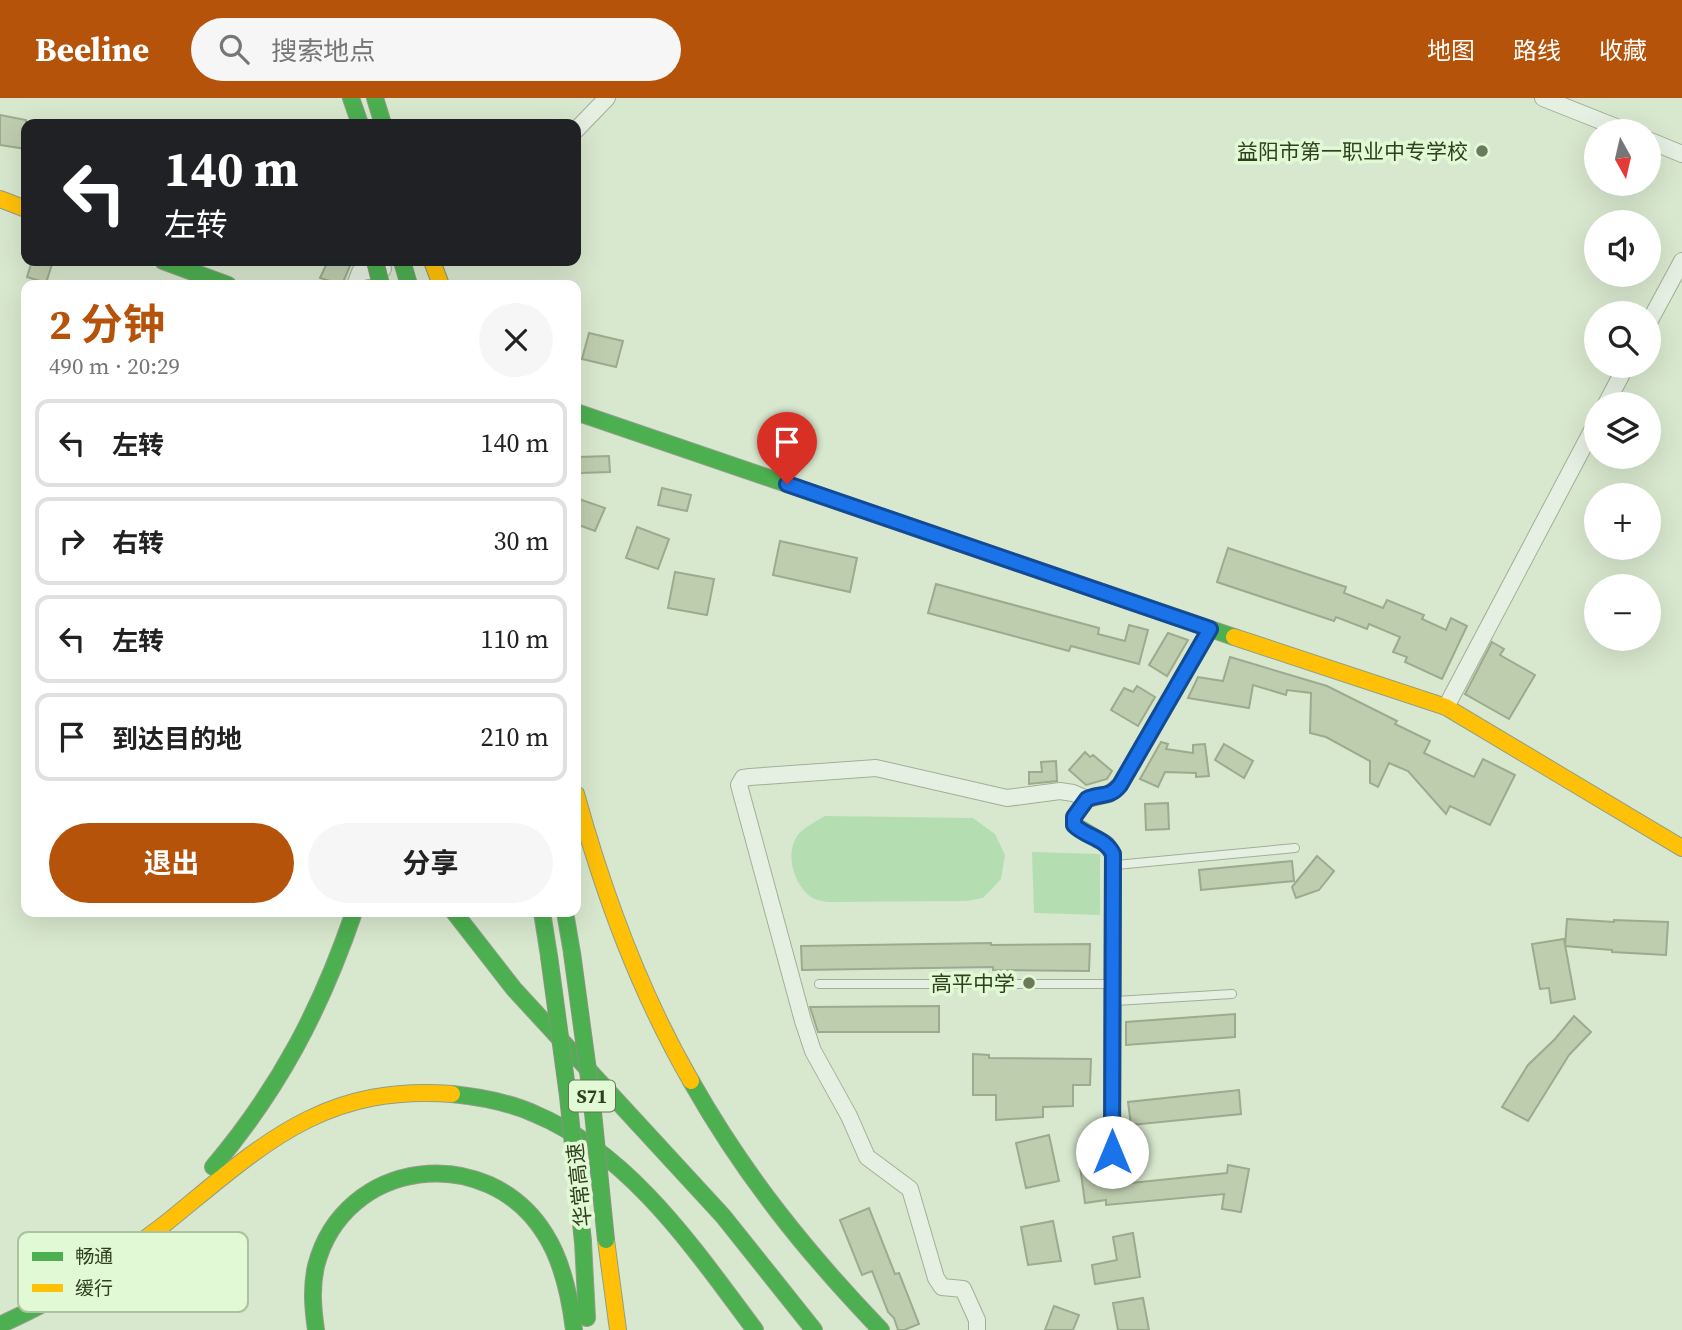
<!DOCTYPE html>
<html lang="zh">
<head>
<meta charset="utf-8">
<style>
  :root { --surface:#fff; --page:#f6f6f6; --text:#222; --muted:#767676; --line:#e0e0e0; --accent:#b45309 }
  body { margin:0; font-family:"Source Serif 4","Noto Sans SC",serif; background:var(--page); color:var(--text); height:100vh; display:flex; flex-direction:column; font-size:26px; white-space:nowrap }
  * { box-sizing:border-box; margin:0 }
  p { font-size:23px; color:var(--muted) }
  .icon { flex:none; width:38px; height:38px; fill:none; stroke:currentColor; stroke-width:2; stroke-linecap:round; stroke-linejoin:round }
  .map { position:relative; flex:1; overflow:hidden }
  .sheet { position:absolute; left:21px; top:182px; width:560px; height:637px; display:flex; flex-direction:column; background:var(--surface); border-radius:14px; box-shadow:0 7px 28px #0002 }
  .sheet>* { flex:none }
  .top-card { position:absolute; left:21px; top:21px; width:560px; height:147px; border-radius:14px; box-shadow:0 7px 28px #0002; background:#202124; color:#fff; overflow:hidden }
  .needle { width:46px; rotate:172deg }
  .buttons { position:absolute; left:1584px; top:21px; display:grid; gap:14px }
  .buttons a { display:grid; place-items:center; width:77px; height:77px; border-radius:50%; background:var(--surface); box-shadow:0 7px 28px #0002; font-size:35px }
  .pin { position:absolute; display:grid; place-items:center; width:60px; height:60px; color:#fff; margin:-72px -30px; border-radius:50% 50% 50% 0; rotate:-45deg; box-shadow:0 0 7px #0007 }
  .pin .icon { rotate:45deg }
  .me { position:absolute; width:77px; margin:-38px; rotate:0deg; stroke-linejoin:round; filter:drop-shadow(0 0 5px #0008) }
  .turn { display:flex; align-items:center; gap:24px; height:147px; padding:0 28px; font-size:32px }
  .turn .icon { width:91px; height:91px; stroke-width:2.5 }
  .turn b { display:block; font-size:49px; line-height:60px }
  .round { display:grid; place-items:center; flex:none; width:74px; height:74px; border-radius:37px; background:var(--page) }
  .head { display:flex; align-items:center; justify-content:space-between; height:119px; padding:0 28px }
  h1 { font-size:42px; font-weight:700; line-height:52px; color:var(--accent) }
  .cta { display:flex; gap:14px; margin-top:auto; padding:14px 28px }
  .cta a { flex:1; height:80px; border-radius:42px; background:var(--accent); color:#fff; font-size:28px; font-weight:700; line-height:80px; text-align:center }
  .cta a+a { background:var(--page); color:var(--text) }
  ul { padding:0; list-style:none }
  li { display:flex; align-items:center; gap:21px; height:88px; margin:0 14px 10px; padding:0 14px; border:4px solid var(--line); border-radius:14px }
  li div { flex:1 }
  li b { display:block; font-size:26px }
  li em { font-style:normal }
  header { display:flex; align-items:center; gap:42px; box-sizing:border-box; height:98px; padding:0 35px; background:var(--accent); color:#fff }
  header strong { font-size:33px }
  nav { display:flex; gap:38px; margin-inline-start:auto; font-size:24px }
  .search { width:490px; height:63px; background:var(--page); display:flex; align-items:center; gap:18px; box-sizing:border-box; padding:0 24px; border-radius:38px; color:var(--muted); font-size:26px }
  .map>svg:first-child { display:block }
  .green { fill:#b4ddb2 }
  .building { fill:#bfcdaf; stroke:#9caa8d; stroke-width:2 }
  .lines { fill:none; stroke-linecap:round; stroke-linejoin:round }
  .lane-casing { stroke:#a2ae98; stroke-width:10 }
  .street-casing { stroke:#a2ae98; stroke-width:18 }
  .fast-casing { stroke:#929e87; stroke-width:18 }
  .slow-casing { stroke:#929e87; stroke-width:18 }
  .lane { stroke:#e6f0e2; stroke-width:8 }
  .street { stroke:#e6f0e2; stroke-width:16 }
  .fast { stroke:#4caf50; stroke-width:16 }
  .slow { stroke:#ffc107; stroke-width:16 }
  .fast-bridge-casing { stroke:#88937e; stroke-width:18; stroke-linecap:butt }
  .slow-bridge-casing { stroke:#88937e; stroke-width:18; stroke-linecap:butt }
  .fast-bridge { stroke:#4caf50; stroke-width:16 }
  .slow-bridge { stroke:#ffc107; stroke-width:16 }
  .route-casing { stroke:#114b97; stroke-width:18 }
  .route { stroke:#1a73e8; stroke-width:12 }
  .poi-dot { fill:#6b7a5b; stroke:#e1fad5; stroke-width:2.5 }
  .labels { text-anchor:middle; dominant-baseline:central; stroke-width:7; stroke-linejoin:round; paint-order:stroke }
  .shield { fill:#e1fad5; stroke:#657754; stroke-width:2 }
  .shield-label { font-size:19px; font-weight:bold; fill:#303f1d }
  .poi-label { font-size:21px; fill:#303f1d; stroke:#e1fad5; text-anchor:end }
  .street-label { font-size:21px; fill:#303f1d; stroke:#e1fad5 }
  .key { fill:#e1fad5; stroke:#acc29e; stroke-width:2 }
  .key-label { font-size:19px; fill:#303f1d }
</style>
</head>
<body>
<header>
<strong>Beeline</strong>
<div class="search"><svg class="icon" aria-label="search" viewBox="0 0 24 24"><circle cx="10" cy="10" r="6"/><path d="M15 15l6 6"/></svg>搜索地点</div>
<nav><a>地图</a><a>路线</a><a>收藏</a></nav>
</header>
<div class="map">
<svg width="1682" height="1232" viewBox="0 0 1682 1232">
  <rect width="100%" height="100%" fill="#d8e8ce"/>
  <!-- green -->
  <g class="green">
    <path d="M825,718L973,720L995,736L1005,757L1001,781L983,800L966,803L827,804C822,803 816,802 811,799C794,787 785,756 797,738C804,729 815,724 825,718Z"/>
    <polygon points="1032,754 1100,756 1100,817 1034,815"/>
  </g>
  <!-- building -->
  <g class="building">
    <polygon points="0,17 26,22 26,51 0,47"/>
    <polygon points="32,163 53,163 46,185 27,179"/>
    <polygon points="328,163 352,163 342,187 320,180"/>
    <polygon points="589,235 623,243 616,269 582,261"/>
    <polygon points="609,358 610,374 579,375 578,359"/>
    <polygon points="662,390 691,397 687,413 658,407"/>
    <polygon points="576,400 605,410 595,433 576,426"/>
    <polygon points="637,429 669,441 658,471 626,460"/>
    <polygon points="780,443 857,460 850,494 773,477"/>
    <polygon points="1228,450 1346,489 1344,495 1383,510 1387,502 1424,517 1422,521 1446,532 1451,520 1467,528 1442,581 1405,564 1407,559 1393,554 1400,539 1369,526 1367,531 1336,519 1334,523 1217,484"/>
    <polygon points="675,474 714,481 707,517 668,510"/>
    <polygon points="936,486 1099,530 1098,536 1125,543 1129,527 1148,532 1139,566 1071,548 1069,553 928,515"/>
    <polygon points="1168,535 1188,542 1167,578 1149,567"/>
    <polygon points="1492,544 1504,551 1500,557 1535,577 1509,621 1465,596"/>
    <polygon points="1230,559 1327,588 1397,623 1395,626 1430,643 1424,655 1474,679 1483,661 1515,677 1490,727 1450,708 1446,716 1408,673 1389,665 1378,689 1370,685 1370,663 1326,639 1310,635 1311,595 1287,592 1286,597 1253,587 1249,610 1188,600 1198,579 1223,583"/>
    <polygon points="1137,588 1155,599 1138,628 1111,612 1124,590 1133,594"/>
    <polygon points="1161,644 1168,646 1166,651 1193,655 1193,647 1205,646 1209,678 1196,679 1196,675 1165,674 1158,689 1140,681"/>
    <polygon points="1224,646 1253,663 1244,680 1215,662"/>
    <polygon points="1085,654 1090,659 1093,657 1112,673 1107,681 1086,687 1069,672"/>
    <polygon points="1056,663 1057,683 1029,686 1029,674 1042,674 1041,664"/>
    <polygon points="1168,705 1169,731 1146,732 1145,706"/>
    <polygon points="1317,758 1334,773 1319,792 1296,800 1292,789"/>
    <polygon points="1292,763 1294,783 1201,792 1199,772"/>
    <polygon points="1567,821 1614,824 1614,822 1668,824 1666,857 1612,854 1612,852 1565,848"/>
    <polygon points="1564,841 1575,901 1551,905 1549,890 1540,891 1532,846"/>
    <polygon points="991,845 991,847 1090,846 1089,873 993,872 993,869 802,872 801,848"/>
    <polygon points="939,908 939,934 818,934 810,909"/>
    <polygon points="1235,916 1235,939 1126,947 1126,924"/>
    <polygon points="1574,918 1591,934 1569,957 1528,1023 1502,1009 1528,967 1555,941"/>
    <polygon points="973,956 989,957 989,960 1091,961 1090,987 1073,987 1073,1008 1043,1009 1043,1019 996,1022 996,997 973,997"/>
    <polygon points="1239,992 1241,1016 1131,1027 1128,1004"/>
    <polygon points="1049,1037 1059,1083 1026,1090 1016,1045"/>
    <polygon points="1097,1051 1102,1088 1227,1075 1228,1067 1249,1071 1241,1114 1222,1111 1224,1096 1106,1107 1106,1102 1085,1105 1078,1053"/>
    <polygon points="869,1110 895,1176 899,1175 919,1226 904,1232 898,1232 894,1220 888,1214 872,1173 862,1177 840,1122"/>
    <polygon points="1053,1123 1061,1163 1028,1167 1021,1129"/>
    <polygon points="1133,1135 1140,1179 1095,1186 1092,1167 1117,1162 1113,1139"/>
    <polygon points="1143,1200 1149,1232 1118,1232 1113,1205"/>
    <polygon points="1054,1208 1079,1217 1073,1232 1045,1232"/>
  </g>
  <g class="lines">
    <!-- lane casing -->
    <g class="lane-casing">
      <g id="lane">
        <polyline points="1116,767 1295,750"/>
        <polyline points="819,886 1109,886"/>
        <polyline points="1115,903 1232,896"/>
      </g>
    </g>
    <!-- street casing -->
    <g class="street-casing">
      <g id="street">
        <polyline points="1543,0 1626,33"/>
        <polyline points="576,32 607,0"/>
        <polyline points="1648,42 1682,56"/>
        <polyline points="355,187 360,174 383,171"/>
        <polyline points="1648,226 1682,163"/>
        <polyline points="1606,306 1626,268"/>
        <polyline points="1446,609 1596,325"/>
        <polyline points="977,1232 977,1222 963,1191 942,1189 936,1180 910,1091 867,1059 849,1018 813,953 803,923 739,687 743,680 750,679 876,670 1007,700 1060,693 1073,695 1087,701"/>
      </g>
    </g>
    <!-- fast casing -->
    <g class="fast-casing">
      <g id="fast">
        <polyline points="351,0 360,26"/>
        <polyline points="375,0 383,26"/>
        <polyline points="163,163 228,187"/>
        <polyline points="576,314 1234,539"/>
        <polyline points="454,814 514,891 723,1118 814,1232"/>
        <polyline points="542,814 549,858"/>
        <polyline points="565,814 572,855"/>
        <path d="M691,983C744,1077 807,1155 881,1232"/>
        <path d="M452,996C481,999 509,1004 535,1016C631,1056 695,1152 755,1232"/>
        <polyline points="1112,1054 1113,756 1106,746 1074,727 1074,719 1087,701 1109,696 1120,687 1210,531"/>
        <path d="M213,1069C279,991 321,911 354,814"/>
        <polyline points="583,1144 587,1220"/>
        <path d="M0,1227C43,1207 84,1186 121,1155"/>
        <path d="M316,1232C313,1211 311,1190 316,1168C344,1060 487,1043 545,1136C563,1164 570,1199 574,1232"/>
      </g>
    </g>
    <!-- slow casing -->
    <g class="slow-casing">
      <g id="slow">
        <polyline points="0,101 26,111"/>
        <polyline points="1234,539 1446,609 1682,750"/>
        <path d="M576,696C604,797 639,893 691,983"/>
        <polyline points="606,1142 618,1232"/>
        <path d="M106,1169C126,1154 147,1140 166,1125C260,1049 321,986 452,996"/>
      </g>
    </g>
    <!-- lane -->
    <use href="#lane" class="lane"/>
    <!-- street -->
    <use href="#street" class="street"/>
    <!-- fast -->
    <use href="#fast" class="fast"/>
    <!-- slow -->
    <use href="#slow" class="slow"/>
    <!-- fast-bridge casing -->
    <g class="fast-bridge-casing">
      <g id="fast-bridge">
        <polyline points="375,163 381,187"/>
        <polyline points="402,163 409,187"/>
        <polyline points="572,855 591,995 606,1142"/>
        <polyline points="549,858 568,998 583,1144"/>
      </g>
    </g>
    <!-- slow-bridge casing -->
    <g class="slow-bridge-casing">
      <polyline id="slow-bridge" points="432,163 441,187"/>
    </g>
    <!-- fast-bridge -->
    <use href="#fast-bridge" class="fast-bridge"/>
    <!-- slow-bridge -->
    <use href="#slow-bridge" class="slow-bridge"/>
  </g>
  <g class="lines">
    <!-- route casing -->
    <g class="route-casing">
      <path id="route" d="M787,386L1210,531L1120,687C1110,700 1101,695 1087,701L1074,719V727C1085,739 1105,739 1113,756L1112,1054"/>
    </g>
    <!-- route -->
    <use href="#route" class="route"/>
  </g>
  <!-- markers -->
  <g class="poi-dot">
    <circle cx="1482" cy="53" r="7"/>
    <circle cx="1029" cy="885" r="7"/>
  </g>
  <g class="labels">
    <!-- shield labels -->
    <rect class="shield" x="569" y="982.5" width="46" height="31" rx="5"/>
    <g class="shield-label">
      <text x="592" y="998">S71</text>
    </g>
    <!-- poi labels -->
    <g class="poi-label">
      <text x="1468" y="53">益阳市第一职业中专学校</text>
      <text x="1015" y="885">高平中学</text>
    </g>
    <!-- street labels -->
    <g class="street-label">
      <text transform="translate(579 1087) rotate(-96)">华常高速</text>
    </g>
  </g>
  <!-- legend -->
  <rect x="18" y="1134" width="230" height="80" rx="10" class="key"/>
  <rect x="32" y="1154" width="31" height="9" fill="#4caf50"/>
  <rect x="32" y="1186" width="31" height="8" fill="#ffc107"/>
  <g class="key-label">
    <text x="75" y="1165">畅通</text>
    <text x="75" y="1197">缓行</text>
  </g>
</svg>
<div class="buttons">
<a><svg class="needle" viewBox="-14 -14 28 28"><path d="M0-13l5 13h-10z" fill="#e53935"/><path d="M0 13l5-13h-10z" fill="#767676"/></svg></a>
<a><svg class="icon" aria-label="sound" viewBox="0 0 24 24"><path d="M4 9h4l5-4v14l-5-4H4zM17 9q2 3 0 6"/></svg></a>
<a><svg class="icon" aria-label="search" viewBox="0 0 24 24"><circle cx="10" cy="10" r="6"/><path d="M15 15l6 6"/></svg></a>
<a><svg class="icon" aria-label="layers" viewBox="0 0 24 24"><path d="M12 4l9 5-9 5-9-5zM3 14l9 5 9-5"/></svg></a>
<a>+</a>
<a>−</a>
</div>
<div class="pin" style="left:787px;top:386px;background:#d93025"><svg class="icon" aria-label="arrive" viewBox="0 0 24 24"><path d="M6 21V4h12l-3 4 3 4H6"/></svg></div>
<svg class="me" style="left:1112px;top:1054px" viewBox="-20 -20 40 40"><circle r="19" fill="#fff"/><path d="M0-13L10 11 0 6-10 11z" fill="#1a73e8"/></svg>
<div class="top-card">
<div class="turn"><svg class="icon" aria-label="left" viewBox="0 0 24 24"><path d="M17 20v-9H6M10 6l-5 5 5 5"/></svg><div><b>140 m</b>左转</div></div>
</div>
<section class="sheet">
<div class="head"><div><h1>2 分钟</h1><p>490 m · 20:29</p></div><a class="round"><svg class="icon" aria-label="close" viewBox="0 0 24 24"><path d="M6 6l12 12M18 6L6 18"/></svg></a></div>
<ul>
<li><svg class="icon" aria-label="left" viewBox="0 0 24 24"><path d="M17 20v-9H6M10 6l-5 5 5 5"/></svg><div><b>左转</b></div><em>140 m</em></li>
<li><svg class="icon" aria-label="right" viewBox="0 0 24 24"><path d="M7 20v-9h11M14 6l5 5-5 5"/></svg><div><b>右转</b></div><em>30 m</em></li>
<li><svg class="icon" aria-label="left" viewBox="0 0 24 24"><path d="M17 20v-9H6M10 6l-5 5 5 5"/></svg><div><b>左转</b></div><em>110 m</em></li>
<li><svg class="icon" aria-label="arrive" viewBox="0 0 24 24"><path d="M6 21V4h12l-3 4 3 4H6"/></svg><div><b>到达目的地</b></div><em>210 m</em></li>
</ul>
<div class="cta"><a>退出</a><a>分享</a></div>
</section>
</div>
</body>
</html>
